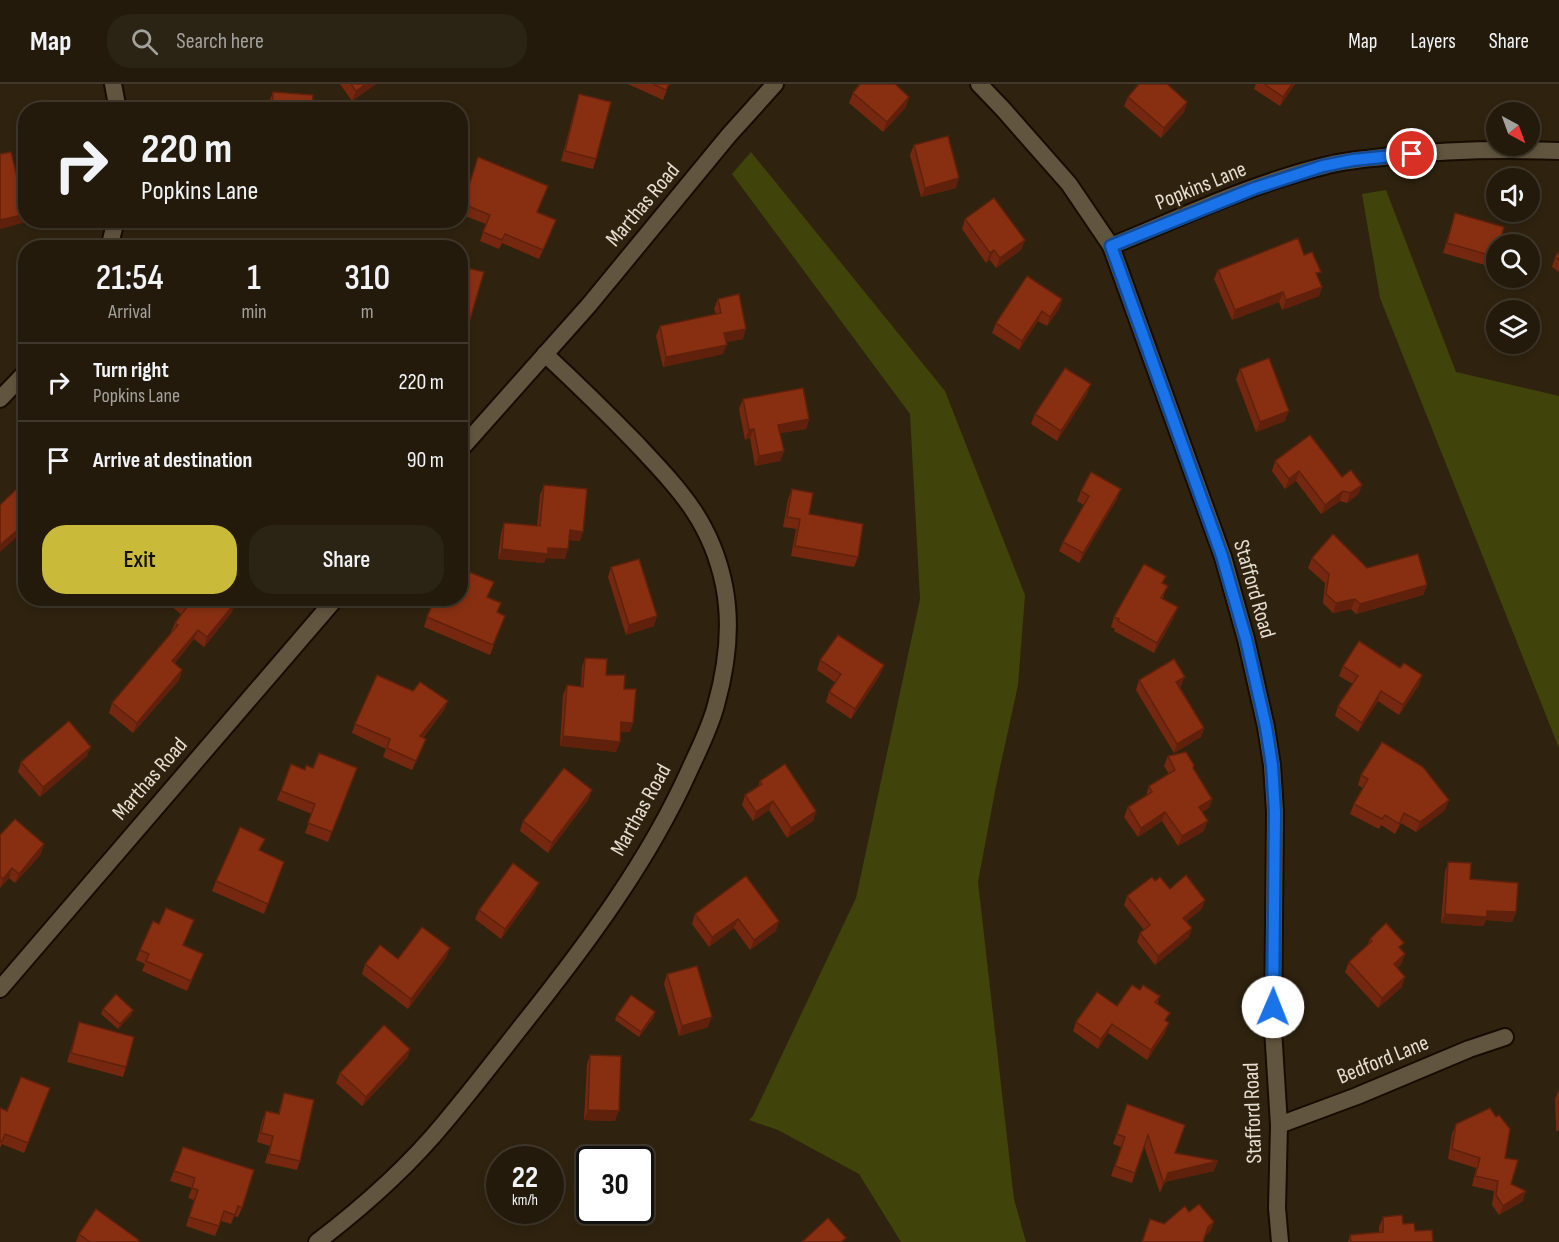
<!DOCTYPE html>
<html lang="en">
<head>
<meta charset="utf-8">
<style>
  :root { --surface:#231a0b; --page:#2b2314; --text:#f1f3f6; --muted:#a3a19d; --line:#40382c; --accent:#c9ba3a }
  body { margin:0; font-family:"Sofia Sans Condensed",sans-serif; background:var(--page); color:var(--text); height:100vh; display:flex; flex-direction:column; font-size:22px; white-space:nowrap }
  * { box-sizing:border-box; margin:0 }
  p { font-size:20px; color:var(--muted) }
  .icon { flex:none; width:33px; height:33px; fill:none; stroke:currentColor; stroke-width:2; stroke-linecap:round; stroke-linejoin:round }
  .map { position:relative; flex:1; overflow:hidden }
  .panel { position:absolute; left:18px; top:156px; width:450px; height:366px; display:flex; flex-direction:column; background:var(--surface); border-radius:24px; box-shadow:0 3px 9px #0003,0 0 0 2px var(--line) }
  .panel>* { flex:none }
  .guide { position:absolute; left:18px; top:18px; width:450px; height:126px; border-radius:24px; box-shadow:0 3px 9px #0003,0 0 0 2px var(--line); background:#231a0b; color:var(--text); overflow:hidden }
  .needle { width:39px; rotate:139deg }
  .tools { position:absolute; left:1486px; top:18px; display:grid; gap:12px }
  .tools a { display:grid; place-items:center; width:54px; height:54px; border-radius:50%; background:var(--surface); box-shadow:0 3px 9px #0003,0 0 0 2px var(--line); font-size:30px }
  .speed { position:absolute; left:486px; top:1062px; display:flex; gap:12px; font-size:30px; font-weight:700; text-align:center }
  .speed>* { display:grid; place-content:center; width:78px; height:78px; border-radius:50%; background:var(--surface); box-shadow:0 3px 9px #0003,0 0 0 2px var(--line); line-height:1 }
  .speed small { font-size:15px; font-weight:400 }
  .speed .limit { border:3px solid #111; border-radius:9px; background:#fff; color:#111 }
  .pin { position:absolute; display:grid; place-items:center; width:51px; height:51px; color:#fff; margin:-26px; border:3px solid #fff; border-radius:50%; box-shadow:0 2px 6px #0007 }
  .me { position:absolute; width:66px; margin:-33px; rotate:1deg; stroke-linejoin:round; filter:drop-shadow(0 0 4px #0008) }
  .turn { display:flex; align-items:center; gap:21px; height:126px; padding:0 24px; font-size:27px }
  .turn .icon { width:78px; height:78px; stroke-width:2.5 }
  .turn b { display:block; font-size:42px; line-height:51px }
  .eta { display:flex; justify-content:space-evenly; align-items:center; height:102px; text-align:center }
  .eta b { font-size:36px; font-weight:600; line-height:42px }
  .cta { display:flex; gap:12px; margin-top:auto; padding:12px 24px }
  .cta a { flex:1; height:69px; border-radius:24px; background:var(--accent); color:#111; font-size:24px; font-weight:600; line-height:69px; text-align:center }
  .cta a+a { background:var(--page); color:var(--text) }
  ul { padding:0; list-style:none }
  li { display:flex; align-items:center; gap:18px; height:78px; padding:0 24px; border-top:2px solid var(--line) }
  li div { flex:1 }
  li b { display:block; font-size:22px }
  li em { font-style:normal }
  header { display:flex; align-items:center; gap:36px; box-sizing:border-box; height:84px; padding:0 30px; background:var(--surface); border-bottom:2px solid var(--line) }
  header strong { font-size:28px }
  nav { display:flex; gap:33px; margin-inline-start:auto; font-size:21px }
  .search { width:420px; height:54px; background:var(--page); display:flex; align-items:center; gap:15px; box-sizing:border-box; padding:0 21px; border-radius:24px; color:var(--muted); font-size:22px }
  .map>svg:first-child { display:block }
  .green { fill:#40430a }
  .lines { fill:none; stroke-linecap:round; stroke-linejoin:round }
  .minor-casing { stroke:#170c00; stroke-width:20 }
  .minor { stroke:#61553f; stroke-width:16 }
  .wall { fill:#75280f }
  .shaded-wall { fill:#5f210c }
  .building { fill:#882f11; stroke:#5f210c; stroke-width:1.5 }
  .route-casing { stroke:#114b97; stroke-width:15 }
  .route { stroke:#1a73e8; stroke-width:10 }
  .labels { text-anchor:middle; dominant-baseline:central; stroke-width:6; stroke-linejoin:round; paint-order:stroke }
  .street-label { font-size:22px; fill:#e6ded2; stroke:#2f230f }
</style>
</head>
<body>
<header>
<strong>Map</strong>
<div class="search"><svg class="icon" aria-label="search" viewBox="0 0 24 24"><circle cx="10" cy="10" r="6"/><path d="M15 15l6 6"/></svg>Search here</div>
<nav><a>Map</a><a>Layers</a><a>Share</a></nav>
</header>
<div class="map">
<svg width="1559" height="1158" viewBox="0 0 1559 1158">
  <rect width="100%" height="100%" fill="#2f230f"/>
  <!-- green -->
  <g class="green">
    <polygon points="751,68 945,307 1025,511 1018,601 996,702 978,798 1014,1115 1026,1158 901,1158 859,1090 778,1046 749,1036 753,1032 856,814 920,515 910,330 732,90"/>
    <polygon points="1386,106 1456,288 1559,312 1559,664 1380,214 1362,110"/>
  </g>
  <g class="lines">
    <!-- minor casing -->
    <g class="minor-casing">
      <g id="minor">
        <polyline points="113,0 118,26"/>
        <polyline points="979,0 1003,25 1069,100 1111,162 1223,473 1246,555 1266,643 1272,681 1275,728 1273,945 1279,1041 1277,1124 1280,1158"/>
        <path d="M1111,162C1180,134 1251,100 1324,82C1346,76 1368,75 1391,72C1447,66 1503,65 1559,67"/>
        <polyline points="109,164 116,136"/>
        <polyline points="0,315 26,288"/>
        <polyline points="460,366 589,221 729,51 775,0"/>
        <polyline points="0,905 336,514"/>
        <polyline points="1279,1041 1357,1012 1469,965 1505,953"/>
        <path d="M317,1158C363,1123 408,1083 445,1038C472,1006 498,972 524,939C586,861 648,778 689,687C699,665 710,644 716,621C727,582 732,541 724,501C711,437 679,405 636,359C606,328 576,299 545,270"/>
      </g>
    </g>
    <!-- minor -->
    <use href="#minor" class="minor"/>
  </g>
  <!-- wall -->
  <g class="wall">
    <polygon points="340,0 376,0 352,17"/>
    <polygon points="628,0 669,0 663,16"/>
    <polygon points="1256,0 1295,0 1280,22 1254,5"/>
    <polygon points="273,8 312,26 269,26 269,18"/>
    <polygon points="853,9 906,23 883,48 849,19"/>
    <polygon points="579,10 596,75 593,85 561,77 576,20"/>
    <polygon points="1128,13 1187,18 1184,28 1161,54 1124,22"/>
    <polygon points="914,61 956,104 921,113 910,71"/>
    <polygon points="478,73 537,129 552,145 539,175 502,159 499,165 480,157 486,140 460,130 460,125"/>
    <polygon points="1455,129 1497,169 1492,183 1443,169"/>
    <polygon points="965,135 1025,156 1021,166 996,184 990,176 986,179 962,145"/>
    <polygon points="1559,167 1559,188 1552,183 1555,173"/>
    <polygon points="1304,171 1322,203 1319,212 1282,226 1279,218 1232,236 1214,195 1218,186"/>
    <polygon points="460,182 464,256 461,265 460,265"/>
    <polygon points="718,215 743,255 726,258 723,270 663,283 656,252 660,242 716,230 714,225"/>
    <polygon points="1062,215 1059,225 1047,242 1038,237 1019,266 992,249 996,239"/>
    <polygon points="1240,285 1285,337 1256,348 1236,295"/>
    <polygon points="1087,310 1057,357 1031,340 1035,330"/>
    <polygon points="743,315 809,335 806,345 780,349 784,367 780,377 755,382 750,354 745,356 739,325"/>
    <polygon points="1275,377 1342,393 1362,401 1358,410 1347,419 1340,417 1321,430 1296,397 1285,405 1272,387"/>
    <polygon points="544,401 580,457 569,456 565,475 546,474 544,479 498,475 501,449 504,439 537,442 540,411"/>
    <polygon points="792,405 809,430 858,473 854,483 791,472 796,445 783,443 788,415"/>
    <polygon points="1121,405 1117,415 1079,479 1059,467 1063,458 1084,421 1077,417 1081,407"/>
    <polygon points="1312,474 1367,484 1427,501 1423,511 1356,530 1351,525 1333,529 1323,519 1325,499 1308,484"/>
    <polygon points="611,483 654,542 626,551 608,493"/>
    <polygon points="1166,492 1163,499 1164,512 1163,514 1174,533 1154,569 1114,547 1115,545 1111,543 1114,533"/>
    <polygon points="488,513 498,529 505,532 490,571 424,543 427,533"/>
    <polygon points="168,514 231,514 232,528 204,563 194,555 175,579 182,586 179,596 133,649 109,629 112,619 172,549 171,548 175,539 181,530 167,519"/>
    <polygon points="585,574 624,605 630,648 621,648 616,668 560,662 563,611 567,601 581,603 582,583"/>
    <polygon points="820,576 880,591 851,635 826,618 829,608 836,599 817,586"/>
    <polygon points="1343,582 1400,584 1422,591 1419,601 1399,631 1378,617 1358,648 1335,632 1338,622 1353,600 1339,592"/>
    <polygon points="1139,596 1181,602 1180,603 1204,644 1201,653 1174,669 1136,606"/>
    <polygon points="413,607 448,617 444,626 423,654 422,665 412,686 383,673 386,665 352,649 355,640"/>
    <polygon points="87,672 40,713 18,688 21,678"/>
    <polygon points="1168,672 1193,684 1212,715 1209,724 1202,728 1204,747 1178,762 1162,737 1138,753 1124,733 1128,723 1146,712 1149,702 1169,690 1164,682"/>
    <polygon points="291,680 305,686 313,684 357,684 328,758 305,749 312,730 277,716"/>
    <polygon points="1361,691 1445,726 1416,748 1401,739 1395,750 1381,741 1379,745 1350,730 1354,720 1363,704 1358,701"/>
    <polygon points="760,697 816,727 813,737 787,754 769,726 753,737 742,721 745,711 758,703"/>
    <polygon points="592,706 588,716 548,769 520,747 523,737"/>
    <polygon points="0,751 41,770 15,799 9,794 0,804"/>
    <polygon points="260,767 284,778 264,830 212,807 216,797"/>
    <polygon points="1448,778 1470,795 1516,828 1512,838 1486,836 1483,842 1441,839 1445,788"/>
    <polygon points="746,792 776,847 750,866 734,844 709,863 692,840 695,830"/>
    <polygon points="1155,797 1170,805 1202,825 1186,837 1189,853 1155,881 1137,858 1140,849 1144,846 1124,821 1127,812"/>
    <polygon points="535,808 501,855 475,835 479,826"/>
    <polygon points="159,840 190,845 183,861 199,880 187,907 142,887 145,880 136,876 140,866"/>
    <polygon points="1370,855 1401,865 1405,870 1401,880 1397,884 1402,903 1378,924 1345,888 1349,878 1367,862"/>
    <polygon points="450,864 446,874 408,925 362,890 365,880"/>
    <polygon points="667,890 708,943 679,952 664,900"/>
    <polygon points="1140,906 1160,912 1157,920 1167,938 1165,949 1147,976 1108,949 1098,965 1073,947 1076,938 1117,922"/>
    <polygon points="103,925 133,926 131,931 118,945 101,930"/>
    <polygon points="617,931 654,933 639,953 615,936"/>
    <polygon points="79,938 126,983 123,993 67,978"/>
    <polygon points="410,965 407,974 362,1022 336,999 340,989"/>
    <polygon points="590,971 615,1037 584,1036 587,980"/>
    <polygon points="50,1004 24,1069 2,1060 0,1064 0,1024 7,1027"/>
    <polygon points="1559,1005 1559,1047 1556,1047 1555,1015"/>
    <polygon points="284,1009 300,1077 297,1086 265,1079 270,1062 257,1058 262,1037 266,1027 278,1030"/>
    <polygon points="1127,1020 1175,1069 1214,1087 1164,1098 1160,1109 1144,1062 1132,1099 1111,1092 1121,1063 1113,1060"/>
    <polygon points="1456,1040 1505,1074 1511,1100 1523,1117 1499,1131 1492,1121 1494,1107 1472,1102 1476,1084 1448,1075 1452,1050"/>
    <polygon points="183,1063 242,1124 238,1133 234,1132 231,1140 221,1137 215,1152 186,1142 194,1116 188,1114 192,1104 170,1097"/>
    <polygon points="499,1077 500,1115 492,1114 496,1087"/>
    <polygon points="504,1126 538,1126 534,1139 503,1134"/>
    <polygon points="1383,1133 1403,1140 1433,1158 1348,1158 1350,1151 1379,1149 1379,1143"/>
    <polygon points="79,1150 139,1156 138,1158 76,1158"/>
  </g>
  <!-- shaded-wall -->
  <g class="shaded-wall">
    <polygon points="366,0 376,0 352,17 356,7"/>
    <polygon points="1292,0 1295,0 1280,22 1283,13"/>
    <polygon points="909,13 906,23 883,48 887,38"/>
    <polygon points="1187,18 1184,28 1161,54 1164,44"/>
    <polygon points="959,94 956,104 921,113 925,104"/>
    <polygon points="26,130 26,136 34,136 0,145 0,136"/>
    <polygon points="1025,156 1021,166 996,184 1000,174"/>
    <polygon points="994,166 990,176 986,179 990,169"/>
    <polygon points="1322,203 1319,212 1282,226 1286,216"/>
    <polygon points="1283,208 1279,218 1232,236 1235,226"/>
    <polygon points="1062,215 1059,225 1047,242 1050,233"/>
    <polygon points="1042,227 1038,237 1019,266 1022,257"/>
    <polygon points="746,245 743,255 721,259 724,249"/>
    <polygon points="727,261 723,270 663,283 666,273"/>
    <polygon points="1091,300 1087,310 1057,357 1061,347"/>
    <polygon points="1289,327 1285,337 1256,348 1260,338"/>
    <polygon points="809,335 806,345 775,350 778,341"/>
    <polygon points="754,345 750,354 745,356 749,346"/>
    <polygon points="784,367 780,377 755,382 759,372"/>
    <polygon points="1299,387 1296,397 1285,405 1289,395"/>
    <polygon points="1362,401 1358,410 1347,419 1350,409"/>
    <polygon points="1121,405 1117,415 1079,479 1083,469"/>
    <polygon points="1343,407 1340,417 1321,430 1325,421"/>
    <polygon points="26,439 26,445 0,468 0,461"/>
    <polygon points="570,446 583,448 580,457 566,456"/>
    <polygon points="548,464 568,465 565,475 546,474 544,479 498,475 502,465"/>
    <polygon points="1427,501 1423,511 1356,530 1360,520"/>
    <polygon points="1355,515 1351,525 1333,529 1336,519"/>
    <polygon points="236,518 232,528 204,563 207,553"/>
    <polygon points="1178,523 1174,533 1154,569 1157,559"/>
    <polygon points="657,532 654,542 626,551 629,541"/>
    <polygon points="198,546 194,555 169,587 172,577"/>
    <polygon points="884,581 880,591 851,635 855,625"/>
    <polygon points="182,586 179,596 133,649 137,639"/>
    <polygon points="1422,591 1419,601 1399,631 1403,621"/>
    <polygon points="1185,593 1181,602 1173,608 1176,598"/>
    <polygon points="1381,607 1378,617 1358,648 1362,639"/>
    <polygon points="448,617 444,626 416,662 420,652"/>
    <polygon points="621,638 633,639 630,648 618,648"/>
    <polygon points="1204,644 1201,653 1174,669 1177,660"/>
    <polygon points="563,652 620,658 616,668 560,662"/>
    <polygon points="91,663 87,672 40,713 43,703"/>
    <polygon points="592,706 588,716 548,769 552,759"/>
    <polygon points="1212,715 1209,724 1195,733 1199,723"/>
    <polygon points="1449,716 1445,726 1416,748 1420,738"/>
    <polygon points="773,717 769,726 753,737 756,728"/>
    <polygon points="816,727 813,737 787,754 791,744"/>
    <polygon points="1165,728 1162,737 1138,753 1141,744"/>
    <polygon points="1208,737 1204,747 1178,762 1182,752"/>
    <polygon points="44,760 41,770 15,799 19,790"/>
    <polygon points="12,784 9,794 0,804 3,795"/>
    <polygon points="539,799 535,808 501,855 505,845"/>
    <polygon points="1205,816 1202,825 1180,843 1183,834"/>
    <polygon points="1487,827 1516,828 1512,838 1486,836 1483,842 1441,839 1445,830"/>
    <polygon points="738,835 734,844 709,863 712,853"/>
    <polygon points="779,837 776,847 750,866 754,856"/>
    <polygon points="1192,844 1189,853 1155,881 1158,872"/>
    <polygon points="450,864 446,874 408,925 411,915"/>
    <polygon points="1405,870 1401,880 1390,890 1394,880"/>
    <polygon points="1405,893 1402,903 1378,924 1382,914"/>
    <polygon points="133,926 131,931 118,945 120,940"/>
    <polygon points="655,928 654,933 639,953 641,948"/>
    <polygon points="712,933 708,943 679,952 682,942"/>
    <polygon points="1169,939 1165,949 1147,976 1151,966"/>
    <polygon points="1112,940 1108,949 1098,965 1101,955"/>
    <polygon points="410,965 407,974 362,1022 366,1013"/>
    <polygon points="588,1026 619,1027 615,1037 584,1036"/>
    <polygon points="1218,1077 1214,1087 1164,1098 1168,1089"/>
    <polygon points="495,1104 500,1105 500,1115 492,1114"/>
    <polygon points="1526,1107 1523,1117 1499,1131 1503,1122"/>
    <polygon points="1214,1138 1211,1147 1205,1152 1208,1143"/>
  </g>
  <!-- building -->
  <g class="building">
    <polygon points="351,0 366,0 356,7"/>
    <polygon points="653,0 669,0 666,6"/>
    <polygon points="860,0 895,0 909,13 887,38 853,9"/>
    <polygon points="1139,0 1167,0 1187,18 1164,44 1128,13"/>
    <polygon points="1264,0 1292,0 1283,13"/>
    <polygon points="273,8 313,11 312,26 272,26"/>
    <polygon points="579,10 611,18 596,75 565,67"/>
    <polygon points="948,52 959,94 925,104 914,61"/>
    <polygon points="11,68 19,101 26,99 26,130 0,136 0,70"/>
    <polygon points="478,73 548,102 537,128 556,136 543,166 505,150 502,156 483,148 490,131 463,120"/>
    <polygon points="994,114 1025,156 1000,174 994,166 990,169 965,135"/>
    <polygon points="1455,129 1504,143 1499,160 1497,160 1497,169 1496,173 1447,159"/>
    <polygon points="1298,154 1304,171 1312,168 1321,188 1316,189 1322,203 1286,216 1283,208 1235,226 1218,186"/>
    <polygon points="262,156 272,164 257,164"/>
    <polygon points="1559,167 1559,176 1555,173"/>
    <polygon points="460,182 484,188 464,256 460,254"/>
    <polygon points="1027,192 1062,215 1050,233 1042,227 1022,257 996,239"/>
    <polygon points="739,210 746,245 724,249 727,261 666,273 660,242 721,229 718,215"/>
    <polygon points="1269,274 1289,327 1260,338 1240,285"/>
    <polygon points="1065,284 1091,300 1061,347 1035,330"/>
    <polygon points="803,304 809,335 778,341 784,367 759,372 754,345 749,346 743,315"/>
    <polygon points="1310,351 1342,393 1351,386 1362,401 1350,409 1343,407 1325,421 1299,387 1289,395 1275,377"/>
    <polygon points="1091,388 1121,405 1083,469 1063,458 1089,412 1081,407"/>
    <polygon points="26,396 26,439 0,461 0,421"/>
    <polygon points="544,401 587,405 583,448 570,446 568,465 548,464 548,470 502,465 504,439 540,442"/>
    <polygon points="792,405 813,409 809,430 863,440 858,473 795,462 800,435 787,433"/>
    <polygon points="1333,450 1367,484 1418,470 1427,501 1360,520 1355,515 1336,519 1326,510 1329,490 1312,474"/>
    <polygon points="639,475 657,532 629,541 611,483"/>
    <polygon points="1144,480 1166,492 1162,499 1168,502 1161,514 1178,523 1157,559 1118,537 1119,535 1114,533"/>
    <polygon points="462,485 494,498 487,513 501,519 497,528 505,532 493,561 427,533 435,514 460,514 460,489"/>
    <polygon points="177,514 231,514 236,518 207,553 198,546 172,577 182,586 137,639 112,619 178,541 175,539 187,523"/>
    <polygon points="838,551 884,581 855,625 829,608 841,590 820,576"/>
    <polygon points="1359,557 1400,584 1404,579 1422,591 1403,621 1381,607 1362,639 1338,622 1358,592 1343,582"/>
    <polygon points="585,574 607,575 606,591 625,591 624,605 636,605 633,639 621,638 620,658 563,652 567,601 583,603"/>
    <polygon points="1174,575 1185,593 1176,598 1204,644 1177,660 1139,596"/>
    <polygon points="377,591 413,607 420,598 448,617 420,652 426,655 416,677 387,664 390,655 355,640"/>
    <polygon points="69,637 91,663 43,703 21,678"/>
    <polygon points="1382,658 1423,683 1449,716 1420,738 1404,729 1399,740 1385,731 1382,735 1354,720 1368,695 1361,691"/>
    <polygon points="1186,668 1194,681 1193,684 1212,715 1199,723 1208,737 1182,752 1165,728 1141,744 1128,723 1152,708 1149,702 1175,686 1168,672"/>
    <polygon points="319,669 357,684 332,748 308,739 315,720 281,707 291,680 305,686 306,681 313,684"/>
    <polygon points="785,680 816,727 791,744 773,717 756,728 745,711 762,700 760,697"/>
    <polygon points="564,684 592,706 552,759 523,737"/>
    <polygon points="15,735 44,760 19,790 12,784 3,795 0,792 0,751"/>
    <polygon points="240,743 265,755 259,766 284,778 268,820 216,797"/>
    <polygon points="1448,778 1471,779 1470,795 1518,799 1516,828 1487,827 1487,833 1445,830"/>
    <polygon points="513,779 539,799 505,845 479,826"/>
    <polygon points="1186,791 1205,816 1183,834 1192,844 1158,872 1140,849 1150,841 1127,812 1152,793 1155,797 1160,793 1170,805"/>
    <polygon points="746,792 779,837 754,856 738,835 712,853 695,830"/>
    <polygon points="166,824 194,836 183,861 203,870 191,897 146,877 149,870 140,866 153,837 159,840"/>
    <polygon points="1386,839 1404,859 1399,863 1405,870 1394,880 1405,893 1382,914 1349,878 1372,857 1370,855"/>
    <polygon points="422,843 450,864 411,915 365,880 380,861 398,875"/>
    <polygon points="697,882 712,933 682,942 667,890"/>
    <polygon points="1132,901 1140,906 1143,901 1160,912 1155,918 1170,929 1165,936 1169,939 1151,966 1112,940 1101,955 1076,938 1097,908 1117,922"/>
    <polygon points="116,910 133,926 120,940 103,925"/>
    <polygon points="631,911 655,928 641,948 617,931"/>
    <polygon points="79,938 134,953 126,983 71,969"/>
    <polygon points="384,941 410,965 366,1013 340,989"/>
    <polygon points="590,971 621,972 619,1027 588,1026"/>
    <polygon points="21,993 50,1004 28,1059 5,1050 2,1058 0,1057 0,1024 7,1027"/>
    <polygon points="284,1009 314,1016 300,1077 269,1070 273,1052 261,1049 266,1027 279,1030"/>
    <polygon points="1127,1020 1185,1041 1175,1069 1218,1077 1168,1089 1164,1100 1148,1051 1135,1089 1115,1082 1125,1053 1117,1050"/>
    <polygon points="1490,1024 1496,1033 1499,1031 1510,1045 1505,1074 1518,1076 1511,1100 1526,1107 1503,1122 1496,1111 1498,1097 1475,1092 1480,1074 1452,1065 1456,1040"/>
    <polygon points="183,1063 254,1086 242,1124 238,1122 235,1131 224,1127 219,1142 189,1133 198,1106 192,1104 195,1094 174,1087"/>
    <polygon points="516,1063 546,1068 545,1076 514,1076"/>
    <polygon points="499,1077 500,1077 500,1105 495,1104"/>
    <polygon points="1199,1120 1214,1138 1208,1143 1203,1158 1142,1158 1150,1135 1164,1140 1185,1122 1189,1128"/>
    <polygon points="96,1125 139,1156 137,1158 90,1158 79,1150"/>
    <polygon points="522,1126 538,1126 537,1129"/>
    <polygon points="1402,1131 1403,1140 1414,1139 1415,1147 1432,1146 1433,1158 1351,1158 1350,1151 1383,1148 1383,1133"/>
    <polygon points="828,1134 846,1154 841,1158 802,1158"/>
  </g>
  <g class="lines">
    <!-- route casing -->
    <g class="route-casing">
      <polyline id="route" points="1273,923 1275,728 1272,681 1266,643 1246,555 1222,472 1111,162 1255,104 1323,82 1353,76 1412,70"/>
    </g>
    <!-- route -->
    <use href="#route" class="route"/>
  </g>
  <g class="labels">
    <!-- street labels -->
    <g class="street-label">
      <text transform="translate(1201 102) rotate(-22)">Popkins Lane</text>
      <text transform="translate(643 121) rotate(-50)">Marthas Road</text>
      <text transform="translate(1254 505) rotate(74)">Stafford Road</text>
      <text transform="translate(150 695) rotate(-49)">Marthas Road</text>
      <text transform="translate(641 726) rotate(-61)">Marthas Road</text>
      <text transform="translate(1383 976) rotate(-22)">Bedford Lane</text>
      <text transform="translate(1253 1029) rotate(-92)">Stafford Road</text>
    </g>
  </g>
</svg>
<div class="tools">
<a><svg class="needle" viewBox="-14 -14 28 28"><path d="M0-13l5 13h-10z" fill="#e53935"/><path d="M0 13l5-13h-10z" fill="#a3a19d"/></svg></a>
<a><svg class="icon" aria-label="sound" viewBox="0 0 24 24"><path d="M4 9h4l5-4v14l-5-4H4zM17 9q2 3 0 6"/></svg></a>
<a><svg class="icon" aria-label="search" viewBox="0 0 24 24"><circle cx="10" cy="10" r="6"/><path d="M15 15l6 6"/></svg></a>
<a><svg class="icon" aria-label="layers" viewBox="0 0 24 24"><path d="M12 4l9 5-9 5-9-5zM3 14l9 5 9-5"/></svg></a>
</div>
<div class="speed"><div>22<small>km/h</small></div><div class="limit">30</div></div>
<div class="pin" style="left:1412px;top:70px;background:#d93025"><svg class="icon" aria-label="arrive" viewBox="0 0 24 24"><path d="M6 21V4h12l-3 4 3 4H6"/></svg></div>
<svg class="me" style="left:1273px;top:923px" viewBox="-20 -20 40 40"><circle r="19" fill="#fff"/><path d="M0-13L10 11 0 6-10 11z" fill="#1a73e8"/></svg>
<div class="guide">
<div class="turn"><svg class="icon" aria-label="right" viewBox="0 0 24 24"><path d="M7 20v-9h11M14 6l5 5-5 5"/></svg><div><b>220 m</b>Popkins Lane</div></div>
</div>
<section class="panel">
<div class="eta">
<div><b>21:54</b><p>Arrival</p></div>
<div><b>1</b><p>min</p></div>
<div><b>310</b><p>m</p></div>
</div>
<ul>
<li><svg class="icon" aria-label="right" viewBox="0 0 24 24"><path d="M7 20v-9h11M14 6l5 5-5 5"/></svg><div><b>Turn right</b><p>Popkins Lane</p></div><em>220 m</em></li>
<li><svg class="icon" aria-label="arrive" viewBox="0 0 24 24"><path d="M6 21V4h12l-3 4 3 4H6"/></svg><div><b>Arrive at destination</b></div><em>90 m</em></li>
</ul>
<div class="cta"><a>Exit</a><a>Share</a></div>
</section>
</div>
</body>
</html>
